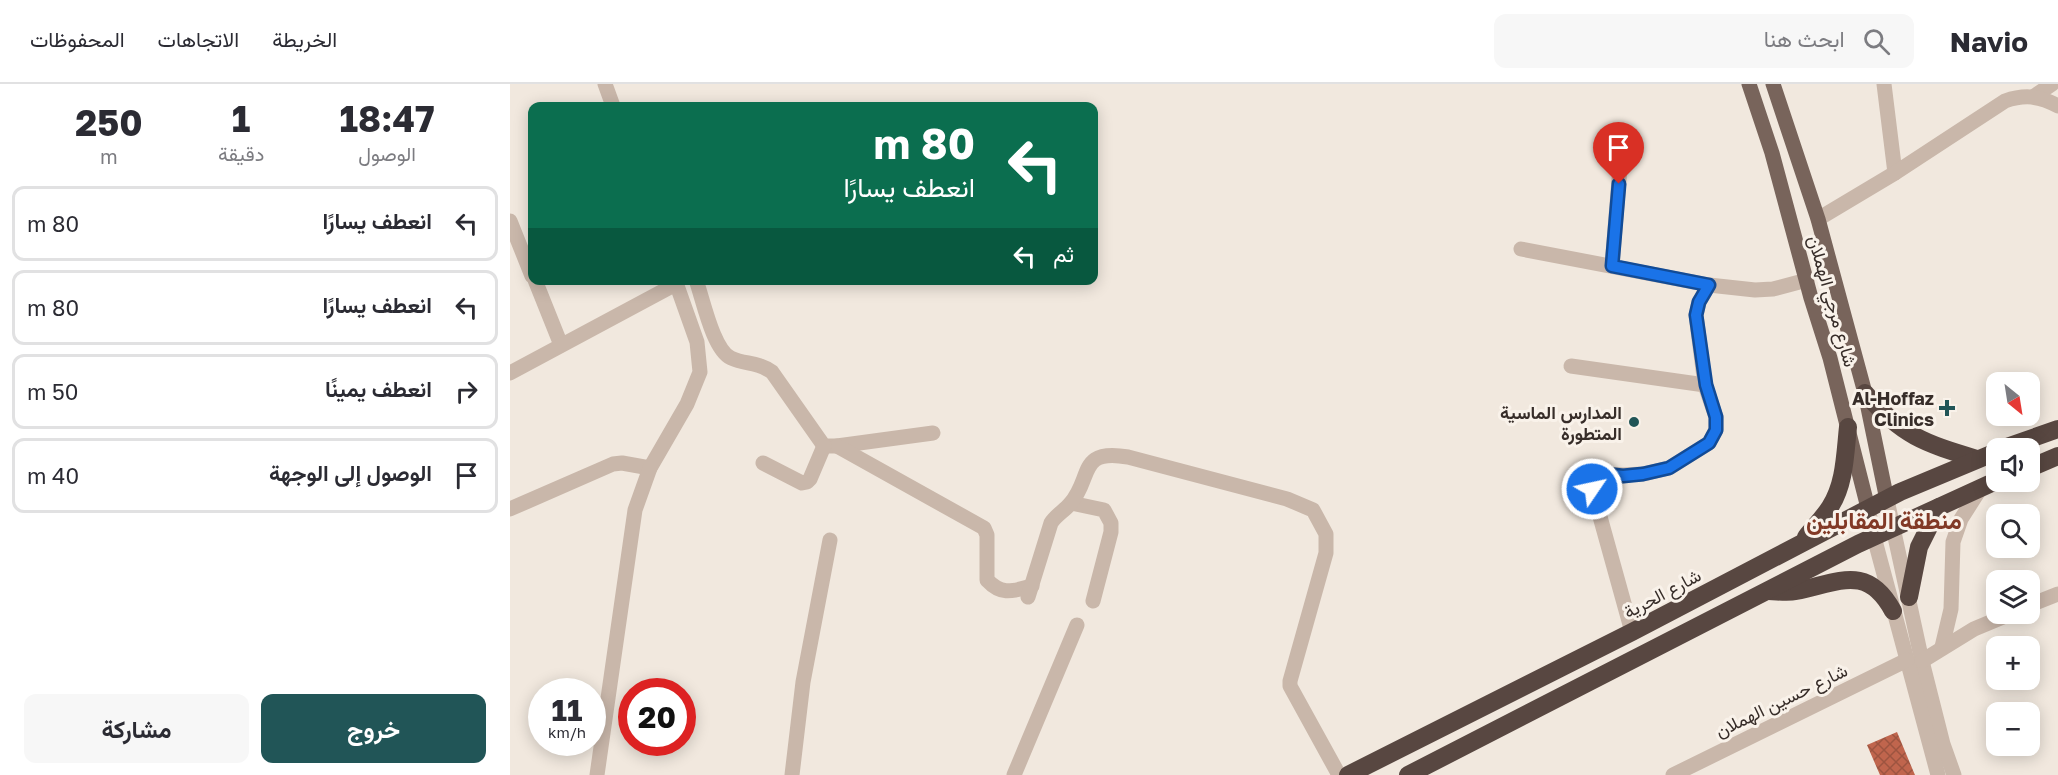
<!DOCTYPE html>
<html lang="ar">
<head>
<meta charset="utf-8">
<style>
  :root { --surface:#fff; --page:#f7f7f7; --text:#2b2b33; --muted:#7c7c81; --line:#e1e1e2; --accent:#215557 }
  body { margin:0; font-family:"Golos Text",Vazirmatn,sans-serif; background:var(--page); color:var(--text); direction:rtl; height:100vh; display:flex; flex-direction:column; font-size:22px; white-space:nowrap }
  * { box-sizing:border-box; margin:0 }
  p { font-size:20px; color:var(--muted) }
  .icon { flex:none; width:33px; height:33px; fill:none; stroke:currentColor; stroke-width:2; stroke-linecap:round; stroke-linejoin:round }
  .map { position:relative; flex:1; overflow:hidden; direction:ltr }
  .side { display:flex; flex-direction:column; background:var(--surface); width:510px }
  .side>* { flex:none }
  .top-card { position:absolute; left:18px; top:18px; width:570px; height:183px; border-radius:12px; box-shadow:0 3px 15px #0003; direction:rtl; background:#0b6e4f; color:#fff; overflow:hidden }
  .needle { width:39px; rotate:150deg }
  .controls { position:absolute; left:1476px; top:288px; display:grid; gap:12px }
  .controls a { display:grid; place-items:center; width:54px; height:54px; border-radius:12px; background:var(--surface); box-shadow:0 3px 15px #0003; font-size:30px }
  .speed { position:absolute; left:18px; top:594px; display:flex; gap:12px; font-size:30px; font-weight:700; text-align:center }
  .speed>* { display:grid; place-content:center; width:78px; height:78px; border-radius:50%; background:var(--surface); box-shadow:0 3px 15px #0003; line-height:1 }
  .speed small { font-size:15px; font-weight:400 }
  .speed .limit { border:9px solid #d22; background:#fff; color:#111 }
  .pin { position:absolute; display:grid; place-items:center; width:51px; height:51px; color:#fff; margin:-62px -26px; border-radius:50% 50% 50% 0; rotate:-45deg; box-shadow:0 0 6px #0007 }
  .pin .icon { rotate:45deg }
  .me { position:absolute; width:66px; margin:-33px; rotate:56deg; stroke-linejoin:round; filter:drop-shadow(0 0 4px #0008) }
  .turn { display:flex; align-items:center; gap:21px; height:126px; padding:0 24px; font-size:27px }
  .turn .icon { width:78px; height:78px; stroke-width:2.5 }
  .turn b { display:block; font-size:42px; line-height:51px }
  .then { display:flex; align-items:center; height:57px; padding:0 24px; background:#0003; gap:12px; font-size:22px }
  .eta { display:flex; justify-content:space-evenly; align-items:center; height:102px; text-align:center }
  .eta b { font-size:36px; font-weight:700; line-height:42px }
  .primary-button { display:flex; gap:12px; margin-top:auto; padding:12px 24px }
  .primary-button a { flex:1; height:69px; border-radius:12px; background:var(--accent); color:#fff; font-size:24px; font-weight:700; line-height:69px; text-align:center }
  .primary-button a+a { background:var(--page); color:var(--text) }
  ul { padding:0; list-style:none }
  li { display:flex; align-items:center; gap:18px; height:75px; margin:0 12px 9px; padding:0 12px; border:3px solid var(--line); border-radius:12px }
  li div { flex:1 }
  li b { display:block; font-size:22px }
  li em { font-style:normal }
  header { display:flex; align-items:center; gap:36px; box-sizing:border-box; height:84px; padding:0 30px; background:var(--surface); border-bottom:2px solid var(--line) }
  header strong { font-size:28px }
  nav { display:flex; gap:33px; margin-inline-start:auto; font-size:21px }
  .search { width:420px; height:54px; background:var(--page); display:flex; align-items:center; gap:15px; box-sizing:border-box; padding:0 21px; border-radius:12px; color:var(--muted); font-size:22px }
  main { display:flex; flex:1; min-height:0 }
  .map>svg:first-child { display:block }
  .building { fill:url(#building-cross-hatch) }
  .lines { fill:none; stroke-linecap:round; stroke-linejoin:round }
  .minor { stroke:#c9b7aa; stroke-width:15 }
  .major { stroke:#78645b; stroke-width:15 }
  .highway { stroke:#584741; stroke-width:18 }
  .route-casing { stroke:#114b97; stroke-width:15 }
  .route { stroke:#1a73e8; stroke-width:10 }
  .poi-dot { fill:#215557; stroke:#f9f2ea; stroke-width:2 }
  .labels { text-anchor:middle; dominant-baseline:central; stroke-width:6; stroke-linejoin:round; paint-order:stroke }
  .street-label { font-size:18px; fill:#372d29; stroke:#f9f2ea }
  .poi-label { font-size:18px; font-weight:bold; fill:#372d29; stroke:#f9f2ea; text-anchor:end }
  .district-label { font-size:24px; font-weight:bold; fill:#823926; stroke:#f9f2ea }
</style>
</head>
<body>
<header>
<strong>Navio</strong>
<div class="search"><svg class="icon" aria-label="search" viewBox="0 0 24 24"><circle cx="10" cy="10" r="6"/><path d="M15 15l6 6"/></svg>ابحث هنا</div>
<nav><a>الخريطة</a><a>الاتجاهات</a><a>المحفوظات</a></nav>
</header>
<main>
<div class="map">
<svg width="1548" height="691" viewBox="0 0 1548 691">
  <defs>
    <pattern id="building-cross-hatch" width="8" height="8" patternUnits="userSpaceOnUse" patternTransform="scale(1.5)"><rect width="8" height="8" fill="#c0654d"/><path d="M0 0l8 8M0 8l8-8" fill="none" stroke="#9d5440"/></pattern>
  </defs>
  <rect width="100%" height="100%" fill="#f1e8de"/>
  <!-- building -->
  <polygon class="building" points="1387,648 1402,684 1405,691 1370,691 1357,661"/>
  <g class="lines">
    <!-- minor -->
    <g class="minor">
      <polyline points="95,0 103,22"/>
      <polyline points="1374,0 1385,89"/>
      <polyline points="1523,13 1542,0"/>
      <path d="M1308,135L1385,89L1495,17C1515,10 1530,12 1548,22"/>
      <polyline points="0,137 22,192"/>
      <polyline points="1011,165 1199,201 1245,206 1263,205 1297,196"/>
      <polyline points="1102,182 1112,59"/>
      <polyline points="25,196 51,261"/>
      <path d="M186,196C193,215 203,266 221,274C236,281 246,277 262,288L314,362H327L423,349"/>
      <polyline points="1061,282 1195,301"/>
      <polyline points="0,289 166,200"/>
      <path d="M327,362L474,444L477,451V496C492,512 503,507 522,502"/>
      <polyline points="253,379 292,399 297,398 300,395 314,362"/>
      <polyline points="1377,416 1412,577 1433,660 1444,691"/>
      <polyline points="561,419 594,426 601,439 601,448 583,517"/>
      <polyline points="1358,424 1364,453 1428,691"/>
      <polyline points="0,425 103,380 112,379 140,384"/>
      <path d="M518,513L541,439C546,431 554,427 560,420C583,394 567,364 618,373L777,415L803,426L816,450V469L780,597V602L829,691"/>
      <polyline points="1520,521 1548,510"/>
      <polyline points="1122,548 1084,411 1083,399 1088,393 1095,390 1113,391 1133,390 1159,384 1199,359 1206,346 1206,333 1195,301 1186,231 1189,218 1199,201"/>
      <polyline points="1432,563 1441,525 1443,458 1451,435 1472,402"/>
      <polyline points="1412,577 1464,545 1500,530"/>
      <polyline points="87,691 125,426 140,384 177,320 190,288 187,258 165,196"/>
      <polyline points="282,691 293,598 320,456"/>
      <polyline points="504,691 567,541"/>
      <polyline points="1163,691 1397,576"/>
    </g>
    <!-- major -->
    <g class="major">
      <polyline points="1239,0 1262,69 1301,214 1320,274 1358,424"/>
      <polyline points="1263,0 1308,135 1355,309 1377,416"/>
    </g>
    <!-- highway -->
    <g class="highway">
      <path d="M1355,309C1392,352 1414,359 1467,375"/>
      <polyline points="1494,364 1548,345"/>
      <polyline points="1520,384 1548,372"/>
      <path d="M1296,453C1304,443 1313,434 1320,423C1335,400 1335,370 1338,343"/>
      <path d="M1258,507C1267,507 1277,509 1286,507C1328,499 1357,479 1383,527"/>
      <polyline points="1399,513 1409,463 1429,423"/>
      <polyline points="838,691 1122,548 1390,408 1486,368"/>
      <polyline points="898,691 1348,460 1486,397"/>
    </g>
  </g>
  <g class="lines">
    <!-- route casing -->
    <g class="route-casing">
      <polyline id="route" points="1082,405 1088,393 1095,390 1113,392 1133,390 1159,384 1199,359 1206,346 1206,333 1196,301 1186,231 1189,218 1199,201 1102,182 1109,100"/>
    </g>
    <!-- route -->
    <use href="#route" class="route"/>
  </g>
  <!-- markers -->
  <g class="poi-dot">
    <path d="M1434 315h6v6h6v6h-6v6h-6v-6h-6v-6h6z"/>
    <circle cx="1124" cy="338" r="6"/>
  </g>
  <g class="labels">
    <!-- street labels -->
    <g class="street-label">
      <text transform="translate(1323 217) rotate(74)">شارع مرجي الهملان</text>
      <text transform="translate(1152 509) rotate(-28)">شارع الحرية</text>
      <text transform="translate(1271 616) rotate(-26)">شارع حسين الهملان</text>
    </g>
    <!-- poi labels -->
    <g class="poi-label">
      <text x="1424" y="314">Al-Hoffaz<tspan x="1424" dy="21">Clinics</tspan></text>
      <text x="1112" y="328">المدارس الماسية<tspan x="1112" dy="21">المتطورة</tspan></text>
    </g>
    <!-- district labels -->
    <g class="district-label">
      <text x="1374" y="435">منطقة المقابلين</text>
    </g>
  </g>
</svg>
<div class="controls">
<a><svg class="needle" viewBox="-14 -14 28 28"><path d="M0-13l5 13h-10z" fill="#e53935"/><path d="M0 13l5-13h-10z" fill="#7c7c81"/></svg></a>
<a><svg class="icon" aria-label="sound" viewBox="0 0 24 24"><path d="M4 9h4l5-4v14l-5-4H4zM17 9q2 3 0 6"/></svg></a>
<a><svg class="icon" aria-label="search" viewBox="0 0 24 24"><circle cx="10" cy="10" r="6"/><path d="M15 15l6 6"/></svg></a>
<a><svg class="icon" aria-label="layers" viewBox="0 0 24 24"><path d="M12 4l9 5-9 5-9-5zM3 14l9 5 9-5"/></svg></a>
<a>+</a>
<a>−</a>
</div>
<div class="speed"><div>11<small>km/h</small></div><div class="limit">20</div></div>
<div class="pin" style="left:1109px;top:100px;background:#d93025"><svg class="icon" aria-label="arrive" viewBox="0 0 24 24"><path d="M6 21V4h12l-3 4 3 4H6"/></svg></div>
<svg class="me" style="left:1082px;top:405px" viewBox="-20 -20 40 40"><circle r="17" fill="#1a73e8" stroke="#fff" stroke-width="3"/><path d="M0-11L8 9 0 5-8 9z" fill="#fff"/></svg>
<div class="top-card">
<div class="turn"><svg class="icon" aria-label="left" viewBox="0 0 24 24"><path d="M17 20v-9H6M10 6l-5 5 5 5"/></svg><div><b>80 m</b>انعطف يسارًا</div></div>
<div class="then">ثم<svg class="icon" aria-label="left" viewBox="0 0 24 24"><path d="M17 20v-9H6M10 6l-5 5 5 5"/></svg></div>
</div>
</div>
<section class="side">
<div class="eta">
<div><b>18:47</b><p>الوصول</p></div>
<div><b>1</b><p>دقيقة</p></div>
<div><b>250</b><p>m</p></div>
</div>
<ul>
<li><svg class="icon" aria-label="left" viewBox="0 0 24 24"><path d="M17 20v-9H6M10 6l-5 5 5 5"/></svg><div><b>انعطف يسارًا</b></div><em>80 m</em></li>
<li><svg class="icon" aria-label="left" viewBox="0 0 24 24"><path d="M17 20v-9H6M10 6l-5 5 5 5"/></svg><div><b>انعطف يسارًا</b></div><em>80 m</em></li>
<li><svg class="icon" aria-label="right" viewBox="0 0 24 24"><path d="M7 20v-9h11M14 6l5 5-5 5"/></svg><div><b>انعطف يمينًا</b></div><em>50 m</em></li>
<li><svg class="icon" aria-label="arrive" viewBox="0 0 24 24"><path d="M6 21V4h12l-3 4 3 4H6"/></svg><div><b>الوصول إلى الوجهة</b></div><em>40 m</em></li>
</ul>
<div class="primary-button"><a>خروج</a><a>مشاركة</a></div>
</section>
</main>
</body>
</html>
